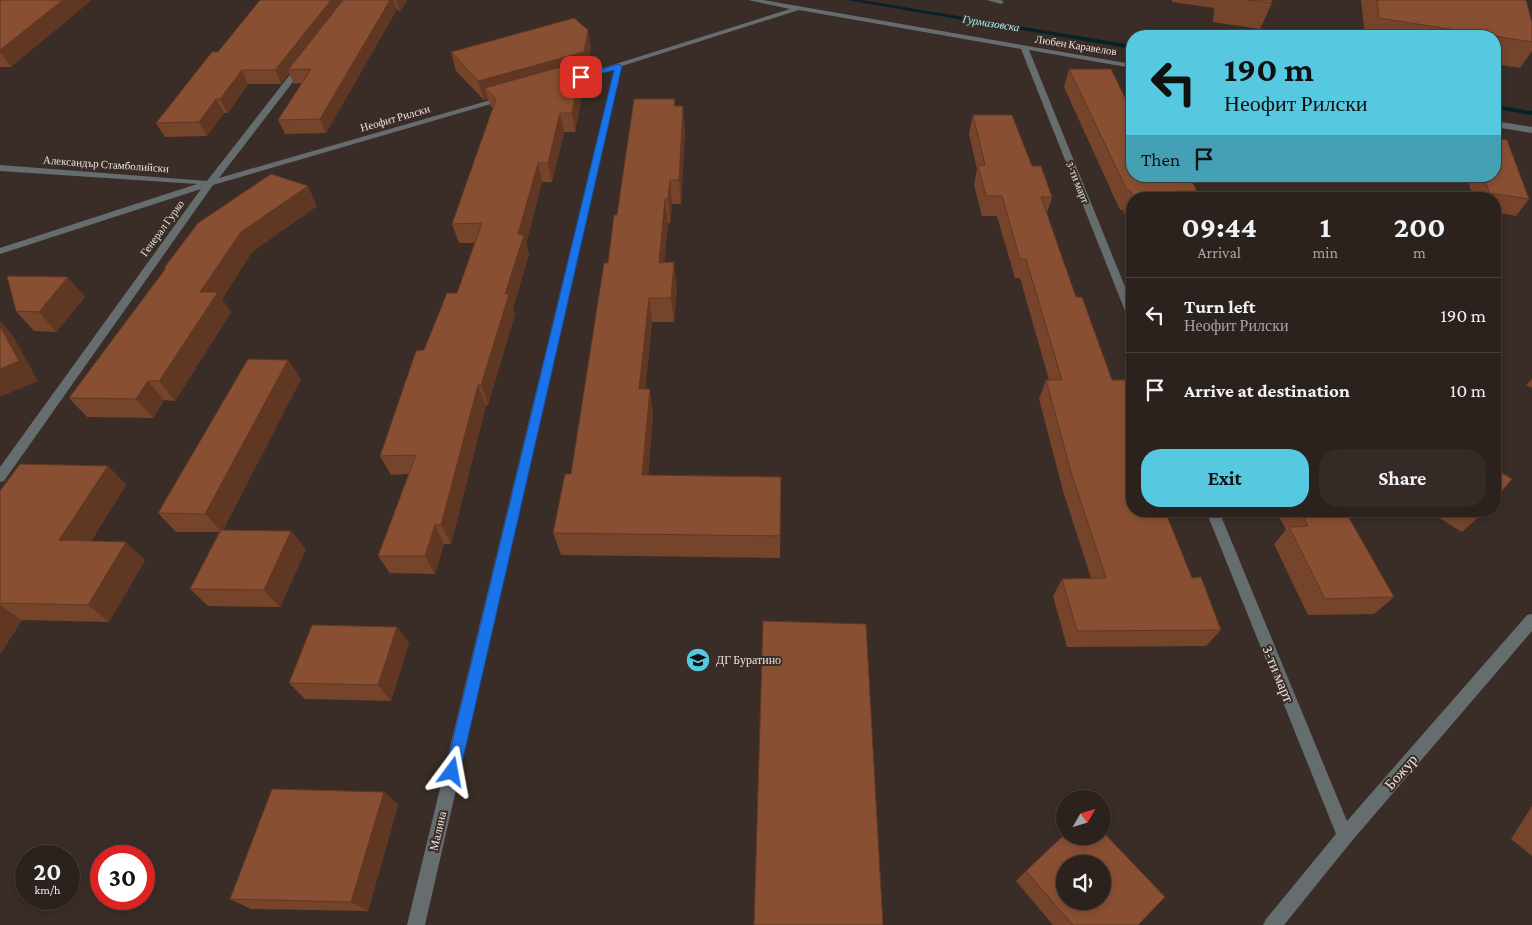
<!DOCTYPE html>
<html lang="en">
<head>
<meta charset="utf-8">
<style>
  :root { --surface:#2c221d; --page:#342a26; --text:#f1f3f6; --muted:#a6a4a4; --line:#483f3b; --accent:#56c9e1 }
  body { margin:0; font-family:"Crimson Pro",serif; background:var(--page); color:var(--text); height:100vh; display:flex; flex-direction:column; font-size:19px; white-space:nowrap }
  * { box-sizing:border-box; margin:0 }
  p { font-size:16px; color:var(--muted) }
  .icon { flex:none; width:28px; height:28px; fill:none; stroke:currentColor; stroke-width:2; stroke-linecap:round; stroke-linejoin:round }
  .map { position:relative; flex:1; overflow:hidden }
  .drawer { position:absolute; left:1126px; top:192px; width:375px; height:325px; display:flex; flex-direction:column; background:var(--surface); border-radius:20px; box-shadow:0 2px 8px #0003,0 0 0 1px var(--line) }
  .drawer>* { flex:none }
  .guide { position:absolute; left:1126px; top:30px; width:375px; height:152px; border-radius:20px; box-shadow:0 2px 8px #0003,0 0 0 1px var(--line); background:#56c9e1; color:#111; overflow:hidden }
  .needle { width:32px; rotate:51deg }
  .controls { position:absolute; left:1056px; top:790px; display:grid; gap:10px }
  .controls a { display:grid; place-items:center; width:55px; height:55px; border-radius:50%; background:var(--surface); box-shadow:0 2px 8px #0003,0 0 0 1px var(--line); font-size:25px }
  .speed { position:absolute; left:15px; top:845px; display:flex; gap:10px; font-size:25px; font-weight:700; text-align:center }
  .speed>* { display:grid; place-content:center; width:65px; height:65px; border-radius:50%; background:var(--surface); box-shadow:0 2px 8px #0003,0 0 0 1px var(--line); line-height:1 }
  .speed small { font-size:12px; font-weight:400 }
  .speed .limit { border:8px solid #d22; background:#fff; color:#111 }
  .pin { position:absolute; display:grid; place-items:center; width:42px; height:42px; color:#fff; margin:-21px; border-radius:10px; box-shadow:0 2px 8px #0006 }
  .me { position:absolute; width:55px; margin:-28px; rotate:13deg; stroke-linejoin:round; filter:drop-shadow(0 0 4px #0008) }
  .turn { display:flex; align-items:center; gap:18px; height:105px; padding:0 15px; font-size:22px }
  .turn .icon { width:65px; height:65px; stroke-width:2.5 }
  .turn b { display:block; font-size:35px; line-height:42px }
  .then { display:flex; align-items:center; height:48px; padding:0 15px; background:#0003; gap:10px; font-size:19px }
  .eta { display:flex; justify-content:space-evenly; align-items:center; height:85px; text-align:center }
  .eta b { font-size:30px; font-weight:700; line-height:35px }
  .primary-button { display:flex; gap:10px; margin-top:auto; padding:10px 15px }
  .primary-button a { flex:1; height:58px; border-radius:20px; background:var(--accent); color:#111; font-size:20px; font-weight:700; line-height:58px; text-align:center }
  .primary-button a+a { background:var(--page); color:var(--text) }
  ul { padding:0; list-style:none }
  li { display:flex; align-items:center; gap:15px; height:75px; padding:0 15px; border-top:1px solid var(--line) }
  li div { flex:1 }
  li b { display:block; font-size:19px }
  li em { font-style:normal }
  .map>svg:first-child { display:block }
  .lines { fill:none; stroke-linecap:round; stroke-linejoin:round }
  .stream { fill:#052228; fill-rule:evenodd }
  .minor { fill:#656d6e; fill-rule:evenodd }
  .wall { fill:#76442b }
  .shaded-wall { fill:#603723 }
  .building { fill:#894f32; stroke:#603723; fill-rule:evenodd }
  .route { fill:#1a73e8; stroke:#114b97 }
  .labels { text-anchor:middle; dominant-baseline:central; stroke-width:4; stroke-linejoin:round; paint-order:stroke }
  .far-water-label { font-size:11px; font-style:italic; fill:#a8ecfc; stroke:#3a2d27 }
  .far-street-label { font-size:11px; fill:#eae1dd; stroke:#3a2d27 }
  .poi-label { font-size:12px; fill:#eae1dd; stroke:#3a2d27; text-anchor:start }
  .street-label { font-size:12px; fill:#eae1dd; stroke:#3a2d27 }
  .near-street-label { font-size:15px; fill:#eae1dd; stroke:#3a2d27 }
</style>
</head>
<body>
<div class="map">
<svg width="1532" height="925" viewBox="0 0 1532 925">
  <rect width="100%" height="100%" fill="#3a2d27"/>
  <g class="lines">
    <!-- stream -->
    <g class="stream">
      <polygon points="847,0 861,0 1132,45 1132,49"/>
      <polygon points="1495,105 1532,111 1532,115 1495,109"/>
    </g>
    <!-- minor -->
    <g class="minor">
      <polygon points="748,0 763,0 1132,64 1132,68 1029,50 1132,304 1132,319 1127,316 1021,49 799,10 622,66 425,925 407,925 614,69 569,82 565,80 790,9"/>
      <polygon points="987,0 1001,0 1004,2 1001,4"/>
      <polygon points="299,63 306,65 219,178 501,97 508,99 213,185 4,481 0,482 0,467 201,189 0,254 0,248 197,184 0,171 0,165 207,181"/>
      <polygon points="1495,121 1532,127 1532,133 1495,127"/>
      <polygon points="1206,511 1219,511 1347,821 1527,615 1532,614 1532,631 1351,842 1284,925 1263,925 1266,919 1336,834"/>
    </g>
  </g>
  <!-- wall -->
  <g class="wall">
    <polygon points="0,0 11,67 0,67"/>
    <polygon points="260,0 407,0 400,12 397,9 326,133 285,134 278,120 302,83 294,84 289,73 281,84 248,84 228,113 224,113 207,136 165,137 156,123 218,52"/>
    <polygon points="1172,0 1272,0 1272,3 1260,29 1213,22 1214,8 1172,2"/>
    <polygon points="1361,0 1526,0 1532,23 1532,51 1520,68 1495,64 1495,36 1365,36"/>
    <polygon points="591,48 587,70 583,71 585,80 575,132 564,132 552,182 542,182 526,244 529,254 513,308 515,314 488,405 486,405 451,544 444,544 435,574 390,573 378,556 409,474 391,475 380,456 424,350 457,293 475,243 459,243 452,224 493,109 491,107 488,99 484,100 456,71 451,52"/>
    <polygon points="1069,69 1132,176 1197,191 1193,199 1132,199 1132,235 1123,210 1120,210 1064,87"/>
    <polygon points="675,106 685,129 681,204 672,204 670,223 668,223 664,263 677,287 674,322 652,322 645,389 653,413 648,475 781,477 780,558 561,555 553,533 571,474 617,215"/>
    <polygon points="973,115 1032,166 1052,197 1047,213 1132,511 1192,578 1221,630 1206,646 1067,647 1053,596 1062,579 1091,578 1063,491 1039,399 1046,380 1049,380 1020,278 1015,278 997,216 982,216 974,185 977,169 969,134"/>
    <polygon points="1467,176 1495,176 1529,199 1516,216 1495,212 1495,199 1473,199"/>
    <polygon points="317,206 252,252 222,299 231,312 175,401 164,400 153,418 87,417 69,398 165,270 164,268"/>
    <polygon points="85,297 56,332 34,331 16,311"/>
    <polygon points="288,360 301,379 223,530 306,549 280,607 208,606 190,589 219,532 176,532 158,513"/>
    <polygon points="1532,379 1532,388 1526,385"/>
    <polygon points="108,466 126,485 91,541 145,560 109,622 22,620 0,654 0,491"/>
    <polygon points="1276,511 1345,511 1394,597 1374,614 1308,615 1274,544 1286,530"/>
    <polygon points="1428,511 1485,511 1462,532"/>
    <polygon points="409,643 391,701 305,699 289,683"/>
    <polygon points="384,792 398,805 368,911 251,909 230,899"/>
    <polygon points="1532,806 1532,856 1511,839"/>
    <polygon points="1026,871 1138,925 1053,925 1016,881"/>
  </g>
  <!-- shaded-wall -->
  <g class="shaded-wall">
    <polygon points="63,0 92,0 11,67 0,52 0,50"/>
    <polygon points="331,0 347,0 288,70 289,73 281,84 275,70"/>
    <polygon points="390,0 394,0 397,9 326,133 320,119"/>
    <polygon points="396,0 407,0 400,12"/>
    <polygon points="588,30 591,48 587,70 583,71 585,80 575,132 572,113 485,88 488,99 484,100 478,81"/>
    <polygon points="242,70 248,84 228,113 220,99"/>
    <polygon points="216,99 224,113 207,136 199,122"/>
    <polygon points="683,106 685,129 681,204 679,180"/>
    <polygon points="560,113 564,132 552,182 548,163"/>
    <polygon points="538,163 542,182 526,244 529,254 513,308 515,314 488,405 481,385 505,294 518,234"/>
    <polygon points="670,180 672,204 670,223 668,198"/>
    <polygon points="308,186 317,206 252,252 222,299 231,312 175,401 159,381 200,292 241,232"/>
    <polygon points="665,199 668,223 662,287 659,263"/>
    <polygon points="674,262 677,287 674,322 671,298"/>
    <polygon points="68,277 85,297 56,332 39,312"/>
    <polygon points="649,298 652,322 643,413 639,389"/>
    <polygon points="0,321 12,334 38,381 0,397"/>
    <polygon points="288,360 301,379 222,532 205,514"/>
    <polygon points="148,381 164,400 153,418 136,399"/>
    <polygon points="478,385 486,405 451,544 441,525"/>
    <polygon points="650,389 653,413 647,498 642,475"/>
    <polygon points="108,466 126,485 80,558 59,540"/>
    <polygon points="435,525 444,544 435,574 425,556"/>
    <polygon points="291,531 306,549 280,607 264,590"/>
    <polygon points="126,542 145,560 109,622 88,605"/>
    <polygon points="0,605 22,620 0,654"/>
    <polygon points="397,627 409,643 391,701 378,685"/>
    <polygon points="384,792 398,805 368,911 351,902"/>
  </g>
  <!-- building -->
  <g class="building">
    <polygon points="2,0 63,0 0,50 0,1"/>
    <polygon points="260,0 331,0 275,70 242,70 220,99 216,99 199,122 156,123 212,52 218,52"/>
    <polygon points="343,0 390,0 320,119 278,120 311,69 288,70"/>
    <polygon points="1248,0 1272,0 1272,3"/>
    <polygon points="1377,0 1526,0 1532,23 1532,42 1379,18"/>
    <polygon points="574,18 588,30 584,52 478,81 451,52"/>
    <polygon points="582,61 572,113 560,113 548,163 538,163 518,234 524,235 505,294 509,294 481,385 478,385 441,525 435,525 425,556 378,556 416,455 380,456 416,351 424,350 447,293 457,293 482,223 452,224 496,99 485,88"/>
    <polygon points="1069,69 1111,69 1132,112 1132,176 1189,176 1197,191 1176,191 1180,199 1134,199 1130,190 1127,190"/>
    <polygon points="634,99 675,99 674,106 683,106 679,180 670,180 668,198 665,199 659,263 674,262 671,298 649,298 639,389 650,389 642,475 781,477 780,536 553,533 565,474 571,474 604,263 608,263 614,215 617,215"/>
    <polygon points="973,115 1012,115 1032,166 1041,166 1052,197 1041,197 1076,297 1082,297 1112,380 1125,380 1132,400 1132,511 1165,511 1192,578 1201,577 1221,630 1077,631 1062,579 1106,578 1071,472 1046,380 1062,380 1026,259 1020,259 1002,196 986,196 978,165 985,165"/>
    <polygon points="1495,138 1507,140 1529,199 1489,193 1484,176 1495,176"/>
    <polygon points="271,174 308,186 241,232 200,292 218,292 159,381 148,381 136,399 69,398 166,268 164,268 198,223"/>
    <polygon points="7,276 68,277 39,312 16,311"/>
    <polygon points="0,326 19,361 0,369"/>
    <polygon points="248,359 288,360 205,514 158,513"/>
    <polygon points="20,464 108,466 59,540 126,542 88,605 0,603 0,491"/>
    <polygon points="1495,469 1512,479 1495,499"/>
    <polygon points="1300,511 1345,511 1394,597 1325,599 1289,527 1308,526"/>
    <polygon points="221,530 291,531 264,590 190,589"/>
    <polygon points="763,621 866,624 883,925 754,925"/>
    <polygon points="312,625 397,627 378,685 289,683"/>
    <polygon points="272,789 384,792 351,902 230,899"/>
    <path d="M1102,831L1165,897L1138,925H1073L1026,871L1065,834V836H1102ZM1065,864H1102V901H1065Z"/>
  </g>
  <!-- route -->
  <polygon class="route" points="618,64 622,66 460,772 457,777 452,780 447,777 445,772 614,70 581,79 578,77"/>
  <!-- icons -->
  <defs>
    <g id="school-disc" transform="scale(1.25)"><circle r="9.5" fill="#56c9e1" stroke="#3a2d27"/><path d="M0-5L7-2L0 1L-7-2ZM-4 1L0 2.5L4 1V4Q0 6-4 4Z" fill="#111"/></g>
  </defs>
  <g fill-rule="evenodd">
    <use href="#school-disc" x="698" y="660"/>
  </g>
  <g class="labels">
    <!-- far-water labels -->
    <g class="far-water-label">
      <text transform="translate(991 23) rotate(9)">Гурмазовска</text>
    </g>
    <!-- far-street labels -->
    <g class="far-street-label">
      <text transform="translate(1076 45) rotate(9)">Любен Каравелов</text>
      <text transform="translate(395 118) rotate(-16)">Неофит Рилски</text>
      <text transform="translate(106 164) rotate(4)">Александър Стамболийски</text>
      <text transform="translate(1078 182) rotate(68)">3-ти март</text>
      <text transform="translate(162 228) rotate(-54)">Генерал Гурко</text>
    </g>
    <!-- poi labels -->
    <g class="poi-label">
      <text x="716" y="660">ДГ Буратино</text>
    </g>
    <!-- street labels -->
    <g class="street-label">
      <text transform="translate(438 831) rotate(-77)">Малина</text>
    </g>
    <!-- near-street labels -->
    <g class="near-street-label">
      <text transform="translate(1278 674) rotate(68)">3-ти март</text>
      <text transform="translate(1401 772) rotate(-49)">Божур</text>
    </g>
  </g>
</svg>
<div class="controls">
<a><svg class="needle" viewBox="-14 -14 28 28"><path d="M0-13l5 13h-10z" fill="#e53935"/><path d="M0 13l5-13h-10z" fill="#a6a4a4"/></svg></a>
<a><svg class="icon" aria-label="sound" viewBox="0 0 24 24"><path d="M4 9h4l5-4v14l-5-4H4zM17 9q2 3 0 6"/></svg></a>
</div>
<div class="speed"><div>20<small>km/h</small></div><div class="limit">30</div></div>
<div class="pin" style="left:581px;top:77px;background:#d93025"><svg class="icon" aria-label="arrive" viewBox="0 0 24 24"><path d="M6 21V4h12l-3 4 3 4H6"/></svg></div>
<svg class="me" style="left:452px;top:772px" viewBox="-20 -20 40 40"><path d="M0-17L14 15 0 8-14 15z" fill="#1a73e8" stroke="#fff" stroke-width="4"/></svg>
<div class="guide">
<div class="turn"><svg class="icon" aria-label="left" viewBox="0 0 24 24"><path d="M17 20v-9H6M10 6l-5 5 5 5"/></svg><div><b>190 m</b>Неофит Рилски</div></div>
<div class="then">Then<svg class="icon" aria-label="arrive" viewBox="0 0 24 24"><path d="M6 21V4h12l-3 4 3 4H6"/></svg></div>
</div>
<section class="drawer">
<div class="eta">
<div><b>09:44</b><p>Arrival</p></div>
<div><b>1</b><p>min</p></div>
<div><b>200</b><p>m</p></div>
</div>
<ul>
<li><svg class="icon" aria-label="left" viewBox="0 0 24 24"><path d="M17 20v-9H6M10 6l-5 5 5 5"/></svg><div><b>Turn left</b><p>Неофит Рилски</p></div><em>190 m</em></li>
<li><svg class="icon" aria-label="arrive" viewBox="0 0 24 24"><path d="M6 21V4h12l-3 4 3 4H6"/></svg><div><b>Arrive at destination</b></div><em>10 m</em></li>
</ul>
<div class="primary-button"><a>Exit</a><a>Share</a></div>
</section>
</div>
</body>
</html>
